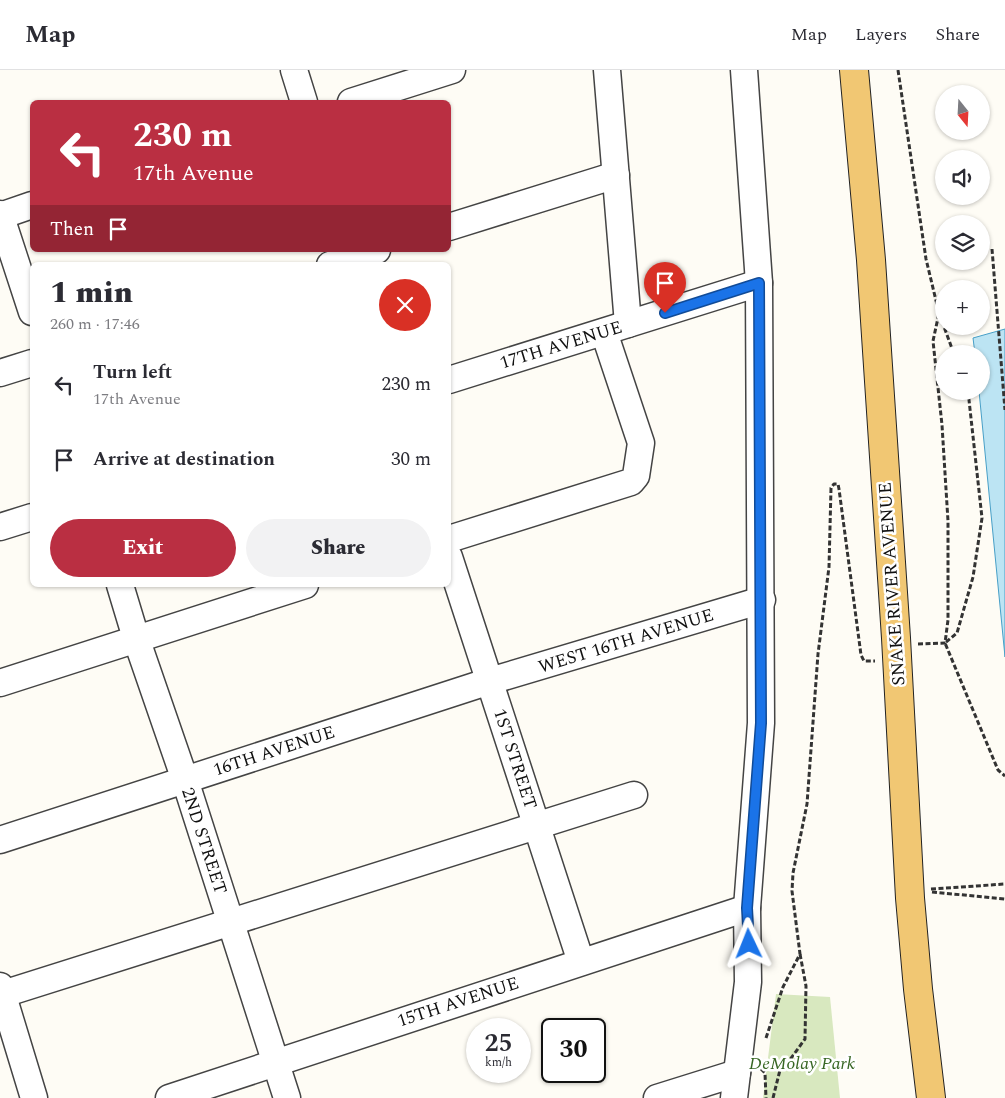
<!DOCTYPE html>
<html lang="en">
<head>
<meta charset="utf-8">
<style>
  :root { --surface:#fff; --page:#f2f2f3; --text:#2b2b33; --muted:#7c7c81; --line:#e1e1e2; --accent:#ba2f42 }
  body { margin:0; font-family:Spectral,serif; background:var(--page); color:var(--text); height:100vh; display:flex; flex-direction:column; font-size:19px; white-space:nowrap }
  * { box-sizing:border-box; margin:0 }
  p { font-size:16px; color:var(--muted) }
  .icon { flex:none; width:28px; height:28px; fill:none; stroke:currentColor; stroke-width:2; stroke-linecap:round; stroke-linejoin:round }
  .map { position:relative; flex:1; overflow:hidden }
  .drawer { position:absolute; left:30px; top:192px; width:421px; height:325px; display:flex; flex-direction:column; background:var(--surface); border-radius:8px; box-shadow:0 1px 4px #0004 }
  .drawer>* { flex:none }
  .guide { position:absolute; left:30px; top:30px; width:421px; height:152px; border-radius:8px; box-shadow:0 1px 4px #0004; background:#ba2f42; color:#fff; overflow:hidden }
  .needle { width:32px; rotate:162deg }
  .controls { position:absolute; left:935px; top:15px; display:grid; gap:10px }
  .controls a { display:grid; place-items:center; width:55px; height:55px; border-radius:50%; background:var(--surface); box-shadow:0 1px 4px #0004; font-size:25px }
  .speed { position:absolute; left:466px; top:948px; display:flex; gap:10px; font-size:25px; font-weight:700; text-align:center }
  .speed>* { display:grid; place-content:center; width:65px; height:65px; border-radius:50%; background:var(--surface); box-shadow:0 1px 4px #0004; line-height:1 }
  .speed small { font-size:12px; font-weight:400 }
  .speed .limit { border:2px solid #111; border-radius:8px; background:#fff; color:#111 }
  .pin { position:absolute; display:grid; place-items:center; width:42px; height:42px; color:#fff; margin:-51px -21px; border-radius:50% 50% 50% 0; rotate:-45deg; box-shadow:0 0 5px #0007 }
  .pin .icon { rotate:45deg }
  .me { position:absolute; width:55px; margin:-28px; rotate:358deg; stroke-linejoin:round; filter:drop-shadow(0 0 4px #0008) }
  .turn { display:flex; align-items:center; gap:18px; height:105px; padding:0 20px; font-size:22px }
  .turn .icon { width:65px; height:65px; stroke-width:2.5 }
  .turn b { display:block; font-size:35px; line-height:42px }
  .then { display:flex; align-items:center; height:48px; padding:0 20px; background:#0003; gap:10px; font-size:19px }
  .round { display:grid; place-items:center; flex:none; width:52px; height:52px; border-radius:26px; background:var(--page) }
  .headline { display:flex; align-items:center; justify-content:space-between; height:85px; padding:0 20px }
  h1 { font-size:30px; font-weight:800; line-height:38px }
  .button { display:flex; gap:10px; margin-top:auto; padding:10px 20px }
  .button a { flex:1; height:58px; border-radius:30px; background:var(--accent); color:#fff; font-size:20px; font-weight:800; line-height:58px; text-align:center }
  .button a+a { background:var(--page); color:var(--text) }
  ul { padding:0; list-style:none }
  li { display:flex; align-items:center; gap:15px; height:75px; padding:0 20px }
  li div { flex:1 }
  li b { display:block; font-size:19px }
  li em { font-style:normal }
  header { display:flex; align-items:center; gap:30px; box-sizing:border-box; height:70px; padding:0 25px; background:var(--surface); border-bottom:1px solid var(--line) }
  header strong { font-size:24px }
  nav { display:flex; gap:28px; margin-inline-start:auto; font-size:18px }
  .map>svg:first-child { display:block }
  .green { fill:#d8e8bf }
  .water { fill:#bce4f3; stroke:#479fc7 }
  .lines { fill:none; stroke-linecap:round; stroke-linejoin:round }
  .minor-casing { stroke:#444; stroke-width:29 }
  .major-casing { stroke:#222; stroke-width:30 }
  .path { stroke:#333; stroke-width:3; stroke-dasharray:5 2.5; stroke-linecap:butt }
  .minor { stroke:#fff; stroke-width:26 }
  .major { stroke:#f1c773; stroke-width:28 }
  .route-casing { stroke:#114b97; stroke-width:12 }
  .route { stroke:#1a73e8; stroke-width:9 }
  .labels { text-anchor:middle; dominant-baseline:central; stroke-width:5; stroke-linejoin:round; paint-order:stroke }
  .street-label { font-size:18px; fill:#111; stroke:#fff }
  .park-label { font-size:18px; font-style:italic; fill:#376623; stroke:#fff }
</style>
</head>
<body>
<header>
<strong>Map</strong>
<nav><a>Map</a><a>Layers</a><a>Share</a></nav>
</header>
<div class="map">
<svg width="1005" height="1028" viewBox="0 0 1005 1028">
  <rect width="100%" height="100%" fill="#fefcf5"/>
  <!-- green -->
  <polygon class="green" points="776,924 830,927 840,1028 763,1028"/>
  <!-- water -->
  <polygon class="water" points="1005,259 1005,587 979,321 981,321 981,284 975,284 973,268"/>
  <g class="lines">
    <!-- minor casing -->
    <g class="minor-casing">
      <g id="minor">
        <polyline points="294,0 304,32"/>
        <polyline points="607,0 628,254"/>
        <polyline points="351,32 452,0"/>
        <polyline points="0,144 32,242"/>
        <polyline points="0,146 32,135"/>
        <polyline points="449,157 616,105"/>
        <polyline points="330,195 377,180"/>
        <polyline points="0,303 32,293"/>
        <polyline points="449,310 759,213"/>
        <polyline points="0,457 32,447"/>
        <polyline points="449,469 631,412 636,406 641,373 604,262"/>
        <polyline points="449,487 581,892"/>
        <polyline points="120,515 136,568 185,710 287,1028"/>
        <polyline points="0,613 305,515"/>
        <polyline points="0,770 490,611 762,530"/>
        <polyline points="0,916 34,1028"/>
        <polyline points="0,925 634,725"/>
        <polyline points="169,1028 747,838"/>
        <polyline points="657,1028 737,1003"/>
        <polyline points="734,1028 748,912 747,838 761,653 759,213 744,0"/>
      </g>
    </g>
    <!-- major casing -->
    <g class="major-casing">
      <polyline id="major" points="854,0 871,190 896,568 910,828 918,919 931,1028"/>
    </g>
    <!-- path -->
    <g class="path">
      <polyline points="898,0 926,189 939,243 954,284"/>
      <polyline points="992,179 1005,340"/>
      <polyline points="968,321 982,448 973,507 957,563 945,573 998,700 1005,706"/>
      <polyline points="918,574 945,573 948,550 948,451 942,355 933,271 939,243"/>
      <polyline points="931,819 1005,814"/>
      <polyline points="932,822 1005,829"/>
      <polyline points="766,968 783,917 800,884 792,821 793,803 807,734 818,584 829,497 831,418 834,414 838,414 839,419 861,585 864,591 875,591"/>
      <polyline points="761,999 765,1003 766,1028"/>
      <polyline points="773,1028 781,996 789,991 805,969 806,916 800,884"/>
    </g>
    <!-- minor -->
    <use href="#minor" class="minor"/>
    <!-- major -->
    <use href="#major" class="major"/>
  </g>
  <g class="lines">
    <!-- route casing -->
    <g class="route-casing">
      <polyline id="route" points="665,243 759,213 761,653 747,838 749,874"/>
    </g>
    <!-- route -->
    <use href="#route" class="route"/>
  </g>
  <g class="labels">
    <!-- street labels -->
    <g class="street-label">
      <text transform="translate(561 275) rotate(-17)">17TH AVENUE</text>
      <text transform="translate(892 514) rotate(-94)">SNAKE RIVER AVENUE</text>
      <text transform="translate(626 571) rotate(-17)">WEST 16TH AVENUE</text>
      <text transform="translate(274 681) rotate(-18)">16TH AVENUE</text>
      <text transform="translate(515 689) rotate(72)">1ST STREET</text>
      <text transform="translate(204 771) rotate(72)">2ND STREET</text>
      <text transform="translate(458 932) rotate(-18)">15TH AVENUE</text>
    </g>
    <!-- park labels -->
    <g class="park-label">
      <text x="802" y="993">DeMolay Park</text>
    </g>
  </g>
</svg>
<div class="controls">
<a><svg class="needle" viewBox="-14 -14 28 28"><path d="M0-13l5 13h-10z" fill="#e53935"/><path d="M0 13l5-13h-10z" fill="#7c7c81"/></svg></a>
<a><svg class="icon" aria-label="sound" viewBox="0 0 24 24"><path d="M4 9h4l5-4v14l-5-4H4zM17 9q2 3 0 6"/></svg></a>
<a><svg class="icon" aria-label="layers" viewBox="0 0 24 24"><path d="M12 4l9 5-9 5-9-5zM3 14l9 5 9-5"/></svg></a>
<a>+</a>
<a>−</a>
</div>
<div class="speed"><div>25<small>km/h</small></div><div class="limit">30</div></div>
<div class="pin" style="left:665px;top:243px;background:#d93025"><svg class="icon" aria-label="arrive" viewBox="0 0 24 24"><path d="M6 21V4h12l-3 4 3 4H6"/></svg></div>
<svg class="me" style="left:749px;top:874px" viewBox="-20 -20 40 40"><path d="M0-17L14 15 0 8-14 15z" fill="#1a73e8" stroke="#fff" stroke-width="4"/></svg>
<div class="guide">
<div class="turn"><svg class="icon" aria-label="left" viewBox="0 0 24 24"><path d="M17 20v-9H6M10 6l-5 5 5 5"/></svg><div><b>230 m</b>17th Avenue</div></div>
<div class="then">Then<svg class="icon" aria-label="arrive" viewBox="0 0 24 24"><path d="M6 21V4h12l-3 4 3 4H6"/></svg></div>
</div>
<section class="drawer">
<div class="headline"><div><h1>1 min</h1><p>260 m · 17:46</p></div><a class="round" style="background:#d93025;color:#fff"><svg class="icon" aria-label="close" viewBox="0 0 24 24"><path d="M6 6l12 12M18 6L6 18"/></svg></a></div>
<ul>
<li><svg class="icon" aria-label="left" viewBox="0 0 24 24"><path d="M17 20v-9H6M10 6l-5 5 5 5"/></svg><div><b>Turn left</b><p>17th Avenue</p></div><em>230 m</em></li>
<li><svg class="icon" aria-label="arrive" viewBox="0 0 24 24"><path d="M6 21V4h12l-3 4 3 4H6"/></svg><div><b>Arrive at destination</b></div><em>30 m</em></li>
</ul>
<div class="button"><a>Exit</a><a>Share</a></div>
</section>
</div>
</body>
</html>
